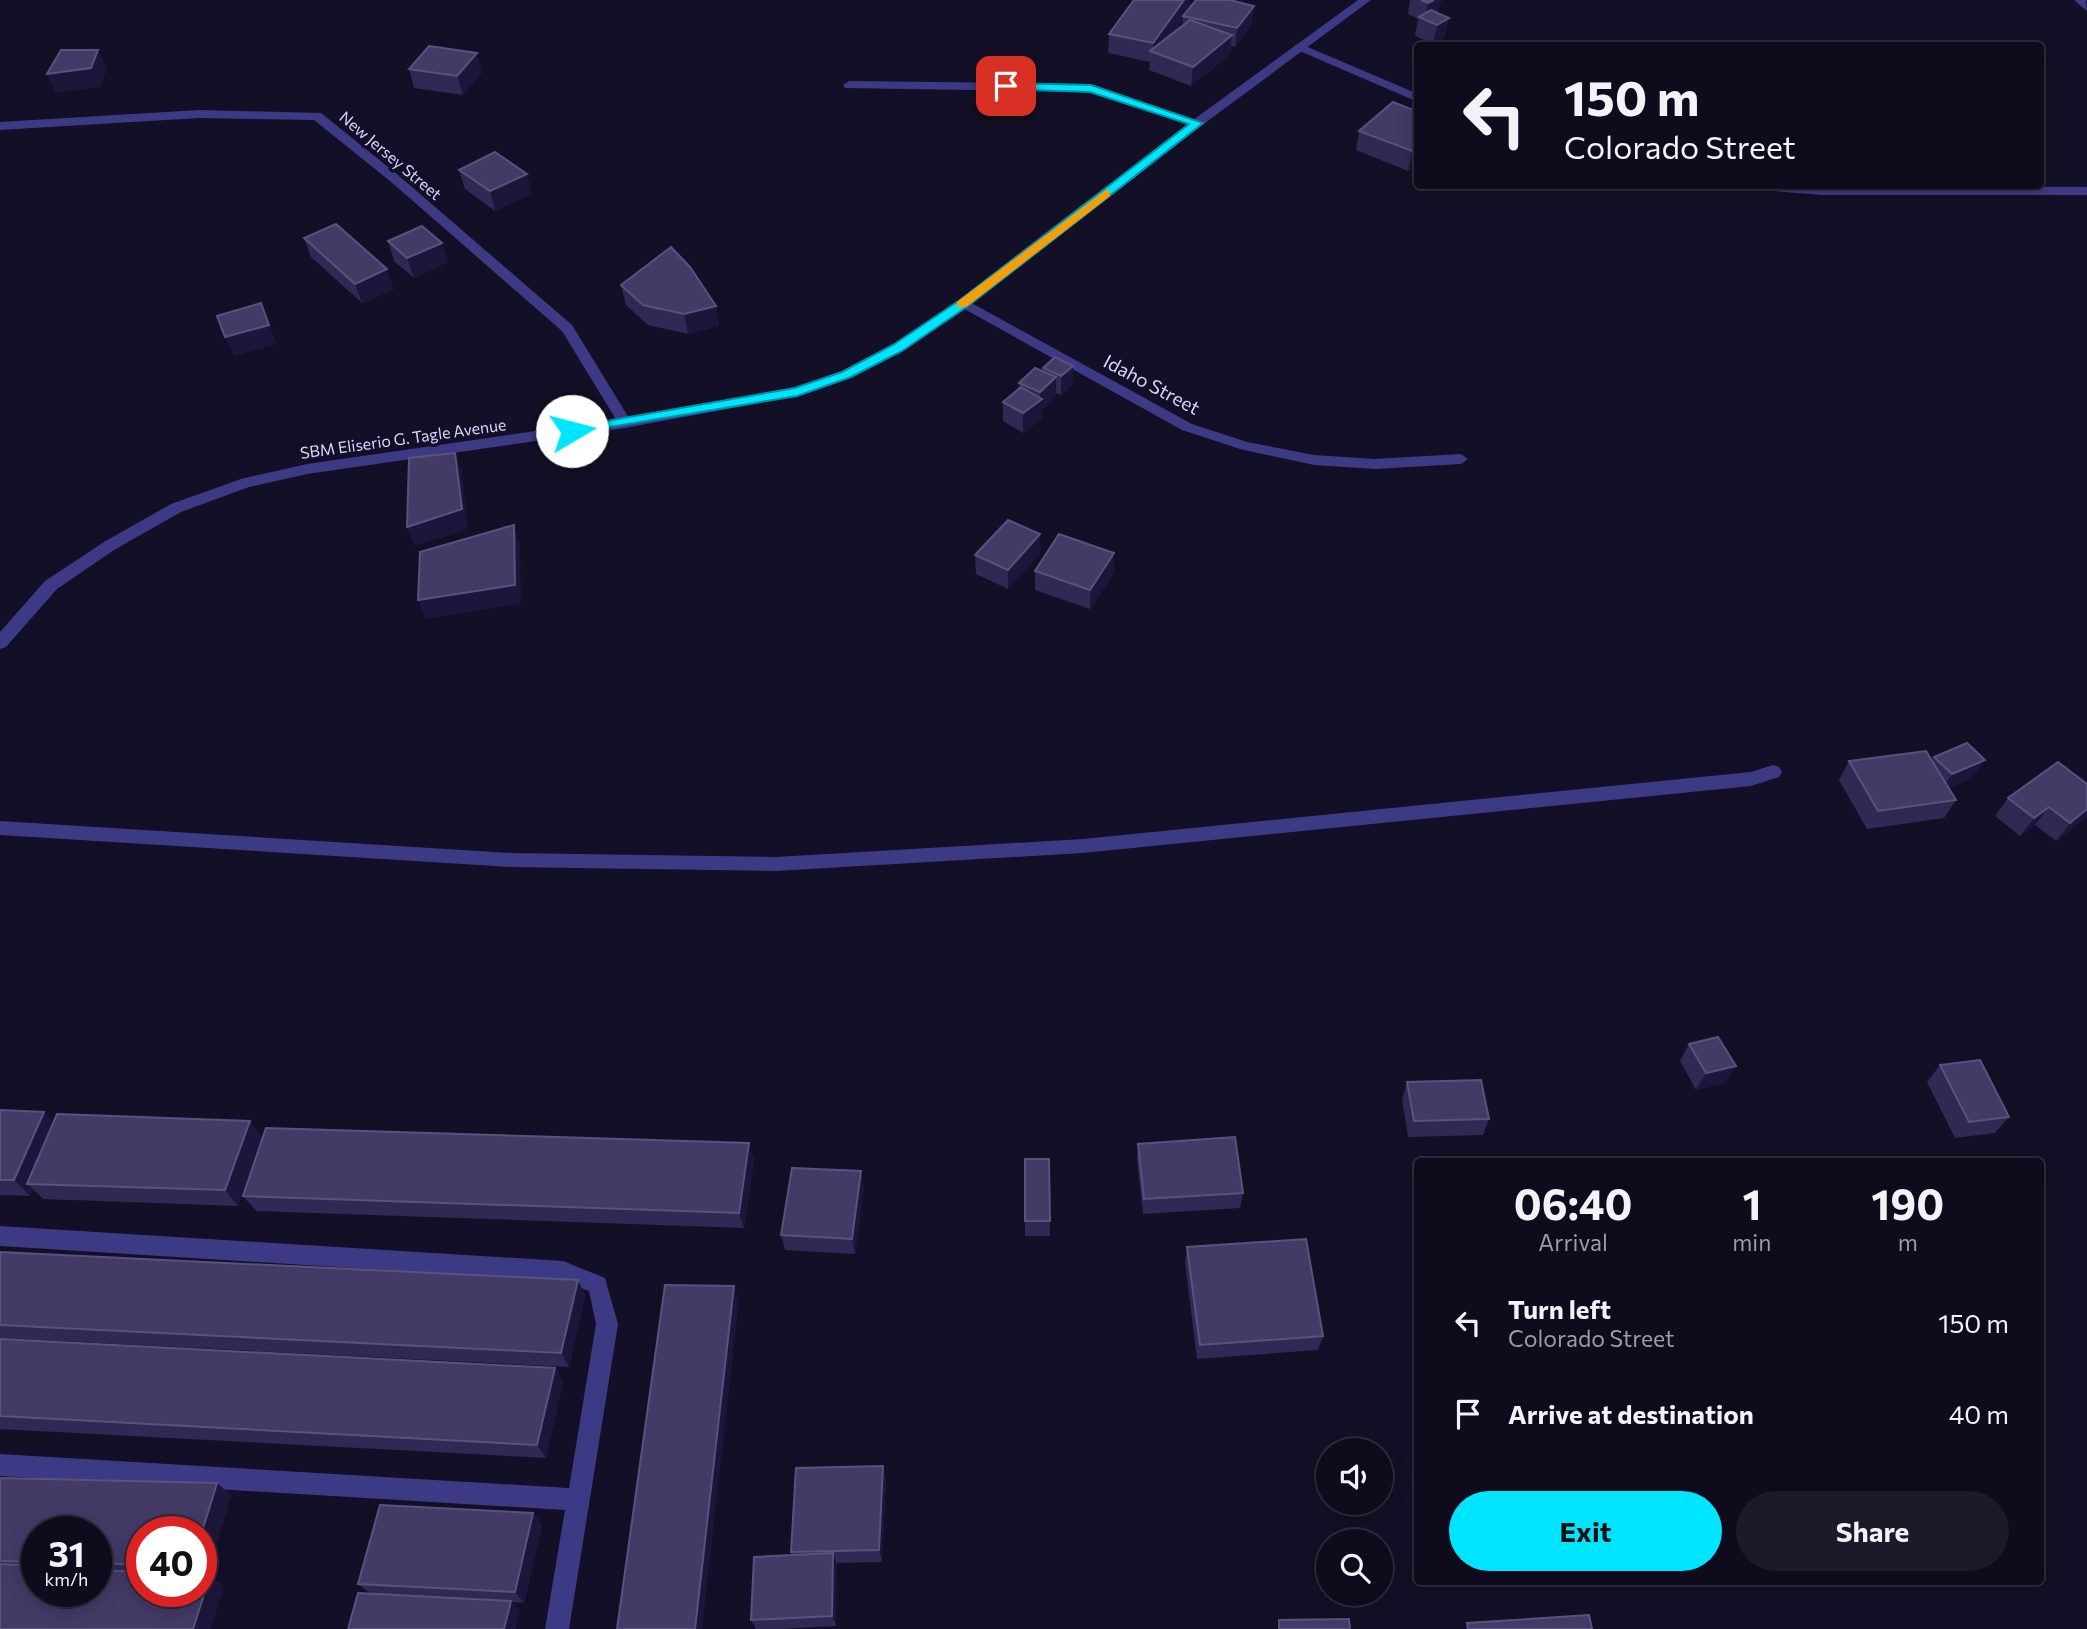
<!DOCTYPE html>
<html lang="en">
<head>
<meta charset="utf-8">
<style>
  :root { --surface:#0e0b1c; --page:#1c1929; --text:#f1f3f6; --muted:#9b9ba3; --line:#2e2b3b; --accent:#00e5ff }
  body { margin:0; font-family:Commissioner,sans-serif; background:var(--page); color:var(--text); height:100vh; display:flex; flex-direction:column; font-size:26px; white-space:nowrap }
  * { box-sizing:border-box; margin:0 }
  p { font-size:23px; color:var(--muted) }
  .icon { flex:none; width:38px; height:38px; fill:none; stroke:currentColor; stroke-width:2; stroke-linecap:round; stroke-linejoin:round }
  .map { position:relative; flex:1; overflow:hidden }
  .sheet { position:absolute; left:1414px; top:1158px; width:630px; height:427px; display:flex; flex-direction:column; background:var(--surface); border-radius:7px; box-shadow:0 4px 18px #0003,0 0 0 2px var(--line) }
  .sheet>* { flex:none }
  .top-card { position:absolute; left:1414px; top:42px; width:630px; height:147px; border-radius:7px; box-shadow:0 4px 18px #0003,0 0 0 2px var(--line); background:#0e0b1c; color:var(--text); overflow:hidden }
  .tools { position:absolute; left:1316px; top:1438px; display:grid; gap:14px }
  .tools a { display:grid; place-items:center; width:77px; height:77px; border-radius:50%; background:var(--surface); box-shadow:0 4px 18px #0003,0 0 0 2px var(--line); font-size:35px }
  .speed { position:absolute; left:21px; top:1516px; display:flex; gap:14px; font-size:35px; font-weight:700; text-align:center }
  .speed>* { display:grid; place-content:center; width:91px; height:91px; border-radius:50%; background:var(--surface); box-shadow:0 4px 18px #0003,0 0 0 2px var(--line); line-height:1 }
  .speed small { font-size:18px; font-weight:400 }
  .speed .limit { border:10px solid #d22; background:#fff; color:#111 }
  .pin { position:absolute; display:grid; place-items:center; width:60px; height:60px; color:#fff; margin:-30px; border-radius:14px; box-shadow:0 4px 10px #0006 }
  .me { position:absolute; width:77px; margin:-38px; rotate:82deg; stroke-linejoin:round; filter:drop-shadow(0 0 5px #0008) }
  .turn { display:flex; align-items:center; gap:24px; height:147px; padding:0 35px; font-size:32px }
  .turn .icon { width:91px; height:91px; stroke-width:2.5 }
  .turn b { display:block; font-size:49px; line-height:60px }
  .eta { display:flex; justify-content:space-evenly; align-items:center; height:119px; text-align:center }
  .eta b { font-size:42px; font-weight:700; line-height:49px }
  .button { display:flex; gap:14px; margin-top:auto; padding:14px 35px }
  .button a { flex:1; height:80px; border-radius:42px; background:var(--accent); color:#111; font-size:28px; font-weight:700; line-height:80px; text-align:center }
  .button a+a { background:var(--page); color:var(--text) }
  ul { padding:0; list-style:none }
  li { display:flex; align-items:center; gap:21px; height:91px; padding:0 35px }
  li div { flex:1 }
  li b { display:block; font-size:26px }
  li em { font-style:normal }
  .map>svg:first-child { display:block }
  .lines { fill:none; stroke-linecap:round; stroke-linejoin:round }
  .service { fill:#3d3a85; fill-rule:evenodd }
  .minor { fill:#3d3a85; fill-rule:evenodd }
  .tertiary { fill:#3d3a85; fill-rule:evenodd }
  .wall { fill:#312854; fill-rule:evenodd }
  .shaded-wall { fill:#1d163a }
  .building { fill:#433a66; stroke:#5a527e; stroke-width:2 }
  .route { fill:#00e5ff; stroke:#0095a6; stroke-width:2 }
  .slow { fill:#f59e0b }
  .labels { text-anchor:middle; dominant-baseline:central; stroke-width:7; stroke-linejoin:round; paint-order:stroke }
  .far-street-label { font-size:16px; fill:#d9d4ff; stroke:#130f26 }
  .street-label { font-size:19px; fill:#d9d4ff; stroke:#130f26 }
</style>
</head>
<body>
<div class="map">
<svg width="2087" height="1629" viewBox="0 0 2087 1629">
  <rect width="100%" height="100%" fill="#130f26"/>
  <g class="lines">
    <!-- service -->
    <polygon class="service" points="2074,0 2086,0 2087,11"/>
    <!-- minor -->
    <g class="minor">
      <polygon points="1295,45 1303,45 1418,94 1418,102 1295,49"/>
      <polygon points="849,81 1091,84 1203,123 1193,126 1090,92 845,88 843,85"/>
      <polygon points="199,110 321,113 398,175 572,325 632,423 630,426 620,426 562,331 390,181 314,120 199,118 0,130 0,122"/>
      <polygon points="1754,186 2087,187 2087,195 1822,195 1760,190"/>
      <polygon points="964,299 1192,424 1247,442 1314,455 1375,459 1461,454 1468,459 1461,464 1375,469 1314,465 1240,449 1182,430 959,306 959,300"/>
      <polygon points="1773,765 1779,767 1782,772 1779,777 1751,786 1083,853 776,871 510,867 0,835 0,821 510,853 776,857 1083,839 1751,772"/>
      <polygon points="0,1226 563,1261 605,1278 618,1324 569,1629 545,1629 565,1510 0,1476 0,1454 569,1488 596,1324 589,1291 563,1281 0,1246"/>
    </g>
    <!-- tertiary -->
    <polygon class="tertiary" points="1358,0 1371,0 1201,126 969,306 903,351 852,377 797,396 625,428 307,474 249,487 181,512 114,550 57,589 6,647 0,649 0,632 45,581 104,542 171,504 241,479 307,464 625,418 795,387 842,371 893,345 959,300 1193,120"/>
  </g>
  <!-- wall -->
  <g class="wall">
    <path d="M1134,0H1190L1189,8L1252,24L1235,47L1231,46L1230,54L1191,86L1149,70L1150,62L1108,53L1109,34ZM1183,19L1182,27L1172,35Z"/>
    <polygon points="1410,0 1441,0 1438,13 1445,37 1433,44 1415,36 1418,19 1408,14"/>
    <polygon points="409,69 482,72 463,95 414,88"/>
    <polygon points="1418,112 1418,163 1408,171 1356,150 1359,131"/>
    <polygon points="459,170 532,193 495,211 465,189"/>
    <polygon points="304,238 394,289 362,303 311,257"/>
    <polygon points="388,241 448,262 414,278 394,261"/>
    <polygon points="621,285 716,306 719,326 688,334 648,325 626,305"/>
    <polygon points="1073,366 1072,385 1061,395 1056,393 1056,396 1042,410 1042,418 1023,433 1003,421 1003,402 1020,389 1019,383 1043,371 1043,368"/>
    <polygon points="1040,534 1040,554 1008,589 976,574 975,555"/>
    <polygon points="1035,571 1114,572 1090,609 1035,590"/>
    <polygon points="1934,757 1972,778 1949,788 1956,800 1944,818 1867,829 1839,780 1849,761 1932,760"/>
    <polygon points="2058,762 2087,817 2056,841 2035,825 2020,836 1995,816 2008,798"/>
    <polygon points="1689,1044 1736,1066 1725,1083 1696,1090 1680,1061"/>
    <polygon points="1940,1065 2009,1117 1995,1133 1955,1138 1927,1082"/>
    <polygon points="1407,1082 1489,1119 1483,1135 1408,1137 1402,1099"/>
    <polygon points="0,1110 54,1122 262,1137 238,1206 43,1199 33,1189 30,1196 0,1195"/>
    <polygon points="1138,1144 1243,1193 1240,1208 1143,1214 1137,1160"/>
    <polygon points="754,1159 744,1228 256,1211 243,1196"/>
    <polygon points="1049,1159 1050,1236 1025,1236 1025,1221"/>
    <polygon points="864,1187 855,1254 785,1250 781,1235"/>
    <polygon points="1187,1247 1323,1336 1318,1350 1197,1359 1185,1262"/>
    <polygon points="0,1252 578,1280 585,1295 569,1367 0,1338"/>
    <polygon points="0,1339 555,1368 563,1381 546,1458 0,1429"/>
    <path d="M0,1478L217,1483L231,1495L207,1576H210L224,1587L0,1629ZM37,1531H96V1591H37ZM142,1531H201V1591H142Z"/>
    <polygon points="886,1478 882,1562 836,1563 836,1626 780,1629 756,1629 751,1620 792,1555 791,1552"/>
    <polygon points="533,1513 542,1525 524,1603 512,1602 520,1612 369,1593 358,1584"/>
  </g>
  <!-- shaded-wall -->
  <g class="shaded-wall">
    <polygon points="1184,0 1190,0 1189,10 1183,16 1183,19 1158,54 1153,52 1153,43"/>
    <polygon points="1434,0 1441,0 1438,15 1425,20 1428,3"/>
    <polygon points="1254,6 1252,24 1235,47 1237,28"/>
    <polygon points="1449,18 1445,37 1433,44 1437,25"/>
    <polygon points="1232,35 1230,54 1191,86 1193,67"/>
    <polygon points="98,50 107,69 100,87 56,93 47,74"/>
    <polygon points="477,53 482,72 463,95 457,76"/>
    <polygon points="1418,147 1418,163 1408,171 1412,151"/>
    <polygon points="527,174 532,193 495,211 490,191"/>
    <polygon points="442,243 448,262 414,278 407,258"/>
    <polygon points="387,269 394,289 362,303 355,284"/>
    <polygon points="716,306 719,326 688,334 684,314"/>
    <polygon points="269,325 277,344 234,356 225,337"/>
    <polygon points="1073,366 1072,385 1061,395 1061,376"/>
    <polygon points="1056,377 1056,396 1042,410 1042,418 1023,433 1023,413 1040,400 1040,392"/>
    <polygon points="455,453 462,472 468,529 415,546 407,527"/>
    <polygon points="514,525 520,545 521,604 425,619 418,600"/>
    <polygon points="1040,534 1040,554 1008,589 1008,570"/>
    <polygon points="1114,553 1114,572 1090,609 1090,590"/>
    <polygon points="1985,760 1972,778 1940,792 1952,774"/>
    <polygon points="2049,807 2035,825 2020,836 2034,818"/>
    <polygon points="2087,809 2087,817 2056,841 2070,823"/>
    <polygon points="1736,1066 1725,1083 1696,1090 1706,1073"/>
    <polygon points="44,1112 59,1128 27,1184 33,1189 30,1196 14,1180"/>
    <polygon points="250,1121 262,1137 238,1206 225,1190"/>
    <polygon points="749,1143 754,1159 744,1228 739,1213"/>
    <polygon points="861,1171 864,1187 855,1254 852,1239"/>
    <polygon points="578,1280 585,1295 569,1367 561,1353"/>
    <polygon points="734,1286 739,1300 724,1433 702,1629 695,1629"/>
    <polygon points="555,1368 563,1381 546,1458 537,1445"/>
    <polygon points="883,1466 886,1478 882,1562 879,1550"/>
    <polygon points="217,1483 231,1495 207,1577 201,1573 201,1535"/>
    <polygon points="533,1513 542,1525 524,1603 515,1592"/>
    <polygon points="833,1553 837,1564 836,1626 832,1616"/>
    <polygon points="210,1576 224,1587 211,1629 193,1629"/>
    <polygon points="511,1601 520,1612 516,1629 504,1629"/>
  </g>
  <!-- building -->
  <g class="building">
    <polygon points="1134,0 1184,0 1153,43 1109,34"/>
    <polygon points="1196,0 1230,0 1254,6 1237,28 1183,16"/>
    <polygon points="1421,0 1434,0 1428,3"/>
    <polygon points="1431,10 1449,18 1437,25 1419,17"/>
    <polygon points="1190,20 1232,35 1193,67 1150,51"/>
    <polygon points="429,46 477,53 457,76 409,69"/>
    <polygon points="61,50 98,50 91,68 47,74"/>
    <polygon points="1393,102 1418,112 1418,147 1412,151 1359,131"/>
    <polygon points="495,152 527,174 490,191 459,170"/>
    <polygon points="336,224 387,269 355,284 304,238"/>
    <polygon points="422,226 442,243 407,258 388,241"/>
    <polygon points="671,247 690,267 716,306 684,314 643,305 621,285"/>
    <polygon points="261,303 269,325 225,337 217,316"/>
    <polygon points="1055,357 1073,366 1061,376 1043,368"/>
    <polygon points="1035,368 1056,377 1040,392 1019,383"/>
    <polygon points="1021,387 1042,399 1023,413 1003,402"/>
    <polygon points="455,453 462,509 407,527 409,458"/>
    <polygon points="1008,520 1040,534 1008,570 975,555"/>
    <polygon points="514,525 515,585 418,600 420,552"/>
    <polygon points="1059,534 1114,553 1090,590 1035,571"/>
    <polygon points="1967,743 1985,760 1952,774 1934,757"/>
    <polygon points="1926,751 1956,800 1878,811 1849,761"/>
    <polygon points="2058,762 2087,784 2087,809 2070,823 2049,807 2034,818 2008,798"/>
    <polygon points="1718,1037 1736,1066 1706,1073 1689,1044"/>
    <polygon points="1980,1060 2009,1117 1969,1122 1940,1065"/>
    <polygon points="1481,1080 1489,1119 1414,1121 1407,1082"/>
    <polygon points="0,1110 44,1112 14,1180 0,1180"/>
    <polygon points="57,1114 250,1121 225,1190 27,1184"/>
    <polygon points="266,1128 749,1143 739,1213 243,1196"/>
    <polygon points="1235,1137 1243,1193 1144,1199 1138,1144"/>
    <polygon points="1025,1159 1049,1159 1050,1221 1025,1221"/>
    <polygon points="792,1168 861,1171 852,1239 781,1235"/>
    <polygon points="1306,1239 1323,1336 1200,1345 1187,1247"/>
    <polygon points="0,1252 578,1280 561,1353 0,1325"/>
    <polygon points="665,1285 734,1286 695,1629 617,1629"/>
    <polygon points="0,1339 555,1368 537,1445 0,1416"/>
    <polygon points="883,1466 879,1550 791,1552 796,1468"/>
    <polygon points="0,1478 217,1483 201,1535 201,1531 142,1531 142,1565 96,1563 96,1531 37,1531 37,1562 0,1561"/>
    <polygon points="380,1505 533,1513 515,1592 358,1584"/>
    <polygon points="833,1553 832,1616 751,1620 754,1557"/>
    <polygon points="0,1564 37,1566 37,1591 96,1591 96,1570 142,1572 142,1591 201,1591 201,1576 210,1576 193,1629 0,1629"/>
    <polygon points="358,1593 511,1601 504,1629 348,1629"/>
    <polygon points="1589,1615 1592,1629 1468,1629 1467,1623"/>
    <polygon points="1349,1619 1350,1629 1279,1629 1279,1620"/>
  </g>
  <!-- route -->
  <polygon class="route" points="1006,83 1091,85 1203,123 968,306 902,351 851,377 797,396 567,434 567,428 572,427 795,388 842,372 893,345 960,300 1189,124 1090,92 1002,89 1000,86"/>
  <!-- slow -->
  <polygon class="slow" points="1106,190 1110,191 1110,196 966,307 957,307 957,302"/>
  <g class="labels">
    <!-- far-street labels -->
    <g class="far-street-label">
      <text transform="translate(391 155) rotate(40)">New Jersey Street</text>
      <text transform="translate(403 438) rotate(-8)">SBM Eliserio G. Tagle Avenue</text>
    </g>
    <!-- street labels -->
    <g class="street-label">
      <text transform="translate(1152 384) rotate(28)">Idaho Street</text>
    </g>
  </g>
</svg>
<div class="tools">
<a><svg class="icon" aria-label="sound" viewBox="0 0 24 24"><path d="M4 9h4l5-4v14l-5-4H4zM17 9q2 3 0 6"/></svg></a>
<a><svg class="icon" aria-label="search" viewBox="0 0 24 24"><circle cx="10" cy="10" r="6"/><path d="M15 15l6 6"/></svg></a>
</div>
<div class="speed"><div>31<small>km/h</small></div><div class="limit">40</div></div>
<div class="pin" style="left:1006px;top:86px;background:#d93025"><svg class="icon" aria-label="arrive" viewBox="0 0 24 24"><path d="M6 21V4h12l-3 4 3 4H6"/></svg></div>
<svg class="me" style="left:572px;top:431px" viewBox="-20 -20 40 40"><circle r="19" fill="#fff"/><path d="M0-13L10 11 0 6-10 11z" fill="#00e5ff"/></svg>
<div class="top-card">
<div class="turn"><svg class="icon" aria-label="left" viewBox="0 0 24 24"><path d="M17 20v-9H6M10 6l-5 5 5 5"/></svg><div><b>150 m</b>Colorado Street</div></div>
</div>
<section class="sheet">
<div class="eta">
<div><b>06:40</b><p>Arrival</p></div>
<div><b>1</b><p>min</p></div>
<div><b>190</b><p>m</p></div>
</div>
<ul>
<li><svg class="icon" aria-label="left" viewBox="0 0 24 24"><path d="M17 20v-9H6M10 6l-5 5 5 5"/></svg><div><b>Turn left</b><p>Colorado Street</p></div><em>150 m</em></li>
<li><svg class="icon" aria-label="arrive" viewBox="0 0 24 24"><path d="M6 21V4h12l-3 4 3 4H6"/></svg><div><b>Arrive at destination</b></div><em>40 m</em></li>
</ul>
<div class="button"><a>Exit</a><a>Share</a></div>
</section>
</div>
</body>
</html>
